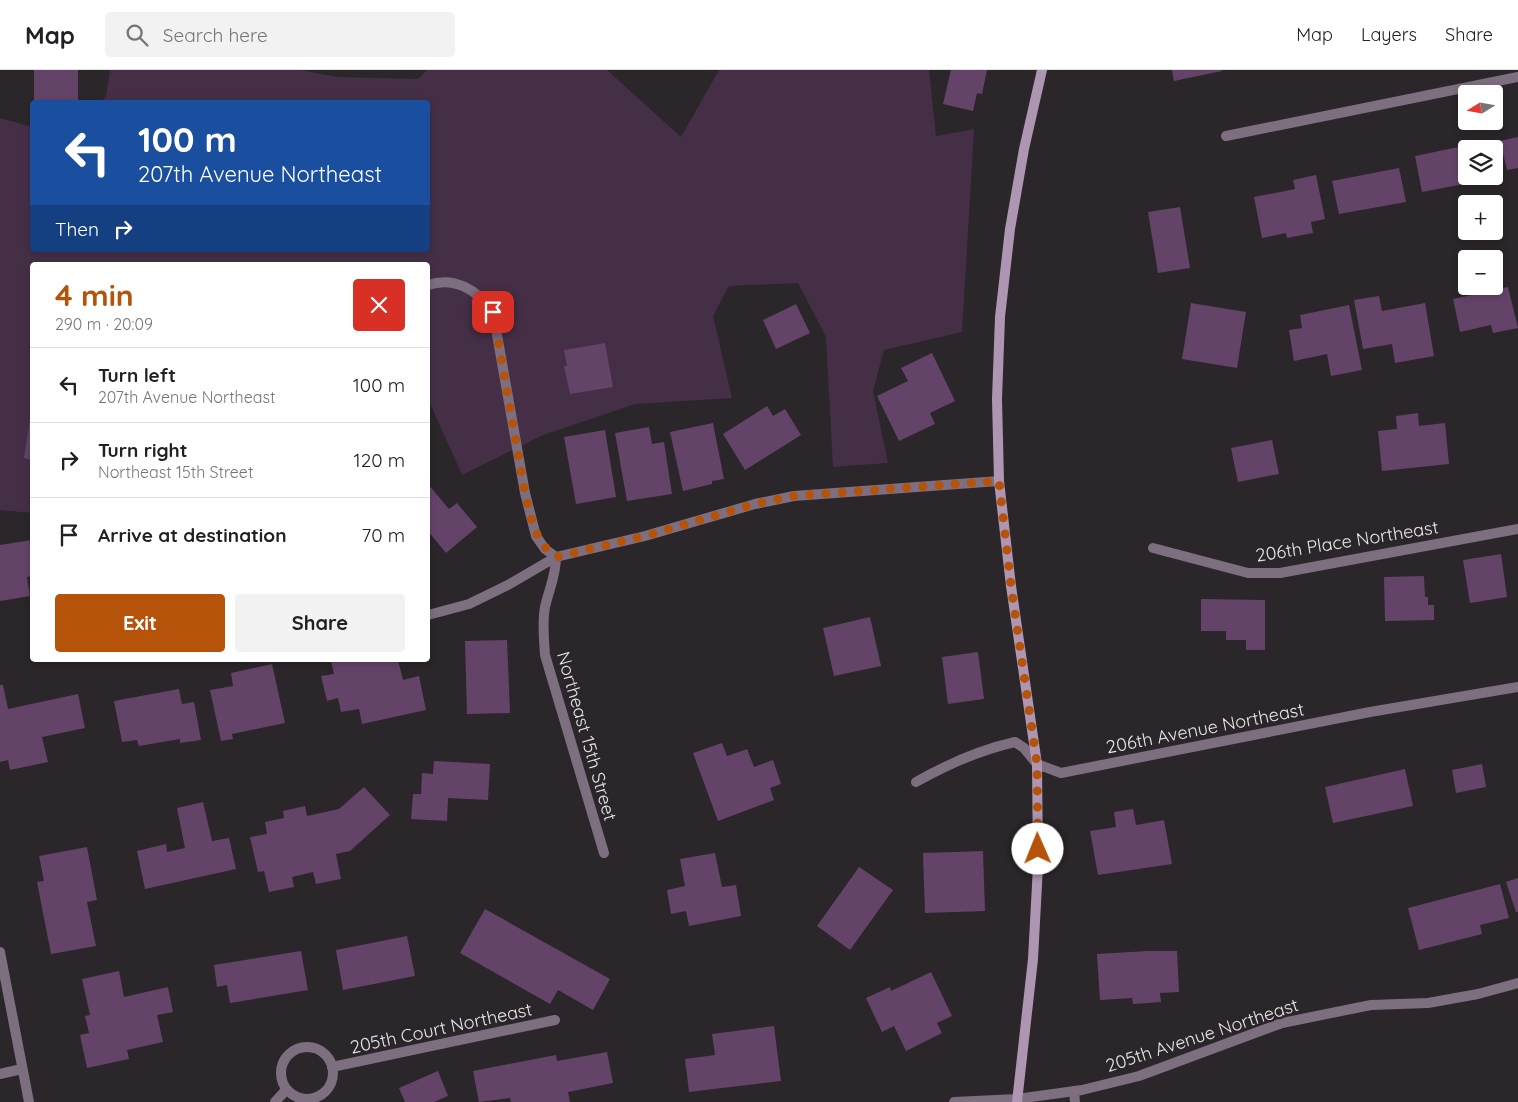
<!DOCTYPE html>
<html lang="en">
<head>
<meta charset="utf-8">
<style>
  :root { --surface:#fff; --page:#f2f2f2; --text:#202124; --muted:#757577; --line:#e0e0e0; --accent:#b45309 }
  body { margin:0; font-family:Quicksand,sans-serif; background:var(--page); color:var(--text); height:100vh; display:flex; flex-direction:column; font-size:19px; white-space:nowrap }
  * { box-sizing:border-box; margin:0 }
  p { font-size:16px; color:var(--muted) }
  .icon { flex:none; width:28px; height:28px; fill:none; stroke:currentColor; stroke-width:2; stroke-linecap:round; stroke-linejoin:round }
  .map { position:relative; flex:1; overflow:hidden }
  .drawer { position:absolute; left:30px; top:192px; width:400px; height:400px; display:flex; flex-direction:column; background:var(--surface); border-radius:5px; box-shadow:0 2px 8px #0003 }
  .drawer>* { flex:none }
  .top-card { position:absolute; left:30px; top:30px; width:400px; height:152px; border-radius:5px; box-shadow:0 2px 8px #0003; background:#1a4fa0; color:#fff; overflow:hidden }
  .needle { width:32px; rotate:259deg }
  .fabs { position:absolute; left:1458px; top:15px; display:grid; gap:10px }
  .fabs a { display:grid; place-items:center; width:45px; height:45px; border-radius:5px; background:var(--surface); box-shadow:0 2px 8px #0003; font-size:25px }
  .pin { position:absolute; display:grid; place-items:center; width:42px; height:42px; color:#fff; margin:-21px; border-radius:10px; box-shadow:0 2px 8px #0006 }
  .me { position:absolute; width:55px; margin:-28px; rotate:359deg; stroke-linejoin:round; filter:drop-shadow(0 0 4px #0008) }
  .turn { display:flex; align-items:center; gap:18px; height:105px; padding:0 25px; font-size:22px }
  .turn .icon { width:65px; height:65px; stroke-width:2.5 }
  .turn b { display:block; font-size:35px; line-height:42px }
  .then { display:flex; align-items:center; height:48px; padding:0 25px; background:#0003; gap:10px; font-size:19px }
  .round { display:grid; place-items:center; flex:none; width:52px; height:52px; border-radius:5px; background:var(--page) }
  .headline { display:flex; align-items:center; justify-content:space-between; height:85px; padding:0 25px }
  h1 { font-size:30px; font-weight:700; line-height:38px; color:var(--accent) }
  .primary-button { display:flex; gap:10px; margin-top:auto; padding:10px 25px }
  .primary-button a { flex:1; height:58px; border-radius:5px; background:var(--accent); color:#fff; font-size:20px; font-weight:700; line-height:58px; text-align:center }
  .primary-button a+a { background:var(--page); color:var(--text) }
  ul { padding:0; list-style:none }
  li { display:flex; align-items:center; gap:15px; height:75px; padding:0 25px; border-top:1px solid var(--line) }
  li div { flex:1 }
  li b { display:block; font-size:19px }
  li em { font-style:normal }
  header { display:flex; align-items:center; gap:30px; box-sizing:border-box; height:70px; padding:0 25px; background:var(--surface); border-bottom:1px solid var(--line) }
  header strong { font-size:24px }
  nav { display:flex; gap:28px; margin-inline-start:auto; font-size:18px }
  .search { width:350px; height:45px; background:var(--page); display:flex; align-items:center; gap:12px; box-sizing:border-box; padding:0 18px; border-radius:5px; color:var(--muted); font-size:19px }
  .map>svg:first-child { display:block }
  .green { fill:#442f47 }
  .building { fill:#644369 }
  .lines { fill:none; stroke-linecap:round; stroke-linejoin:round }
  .street { stroke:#7d6e80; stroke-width:10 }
  .secondary { stroke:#ae95b2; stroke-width:10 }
  .route { stroke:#b45309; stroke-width:9; stroke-dasharray:0 16.2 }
  .labels { text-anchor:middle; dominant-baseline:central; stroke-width:5; stroke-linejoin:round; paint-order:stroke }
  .street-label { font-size:18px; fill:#eae8ea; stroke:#2a262a }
</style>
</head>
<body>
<header>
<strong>Map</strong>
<div class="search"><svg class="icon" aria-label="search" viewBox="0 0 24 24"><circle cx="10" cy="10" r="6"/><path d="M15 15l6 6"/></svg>Search here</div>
<nav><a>Map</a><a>Layers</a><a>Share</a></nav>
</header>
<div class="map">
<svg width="1518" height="1032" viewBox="0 0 1518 1032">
  <rect width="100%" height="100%" fill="#2a262a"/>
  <!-- green -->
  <polygon class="green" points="110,0 301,0 337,7 418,9 427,0 607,0 681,67 719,0 929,0 936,66 974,59 962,262 884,280 873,321 888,393 833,397 826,267 798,213 729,216 713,246 732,328 635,334 543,365 462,405 428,329 428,195 32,195 32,443 0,440 0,48 32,57 32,180 428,180 428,32 101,32 106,26"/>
  <!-- building -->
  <g class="building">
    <rect x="34" y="0" width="44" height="32"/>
    <polygon points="951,0 987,0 982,24 977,23 973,41 943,34"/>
    <polygon points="1172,0 1222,0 1222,1 1174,11"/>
    <polygon points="1518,67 1518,98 1507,100 1500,71"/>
    <polygon points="1483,72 1484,79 1466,79 1466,106 1489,106 1490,109 1422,122 1415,86"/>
    <polygon points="1399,98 1406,132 1339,144 1332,111"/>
    <polygon points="1316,105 1325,149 1311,152 1313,163 1287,168 1286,163 1262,168 1254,127 1295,119 1293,110"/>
    <polygon points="1180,137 1190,198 1158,203 1148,142"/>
    <polygon points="1508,217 1518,258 1493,263 1491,255 1460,262 1453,229"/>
    <polygon points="1379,226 1382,241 1425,233 1434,286 1395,293 1392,274 1363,279 1354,230"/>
    <polygon points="1191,233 1246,242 1237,298 1182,289"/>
    <polygon points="796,234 810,263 776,279 763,250"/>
    <polygon points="1349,235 1362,300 1331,306 1327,284 1294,291 1289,260 1302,258 1300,245"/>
    <polygon points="605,273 613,317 570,324 564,296 567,296 564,280"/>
    <polygon points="932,283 955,331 930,343 935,354 899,371 877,326 908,311 901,298"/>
    <polygon points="767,336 773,346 785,339 801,365 745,400 723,364"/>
    <polygon points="1418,343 1419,356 1445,353 1449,394 1382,401 1378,361 1397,359 1396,346"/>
    <polygon points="30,348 32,349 32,390 24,388"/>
    <polygon points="713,353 724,409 712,411 712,414 683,421 670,362"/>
    <polygon points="649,357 652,374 664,372 672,424 627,431 615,363"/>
    <polygon points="605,360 616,427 576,434 564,367"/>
    <polygon points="1272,370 1279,404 1238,412 1231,378"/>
    <polygon points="428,414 449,439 457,433 477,457 446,483 428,461"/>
    <polygon points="32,470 32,506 27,507 30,526 0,531 0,475"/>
    <polygon points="1501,484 1507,527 1470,533 1463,490"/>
    <polygon points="1424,506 1425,527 1428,527 1428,535 1434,535 1434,550 1385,551 1384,507"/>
    <polygon points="1201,529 1265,530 1265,580 1246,580 1246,570 1226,570 1226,561 1201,561"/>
    <polygon points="870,547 881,596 834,606 823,558"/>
    <polygon points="507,570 510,643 467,644 465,571"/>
    <polygon points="978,582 984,629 948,634 942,587"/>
    <polygon points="337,590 398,590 403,610 419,606 426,640 362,654 359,639 341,642 338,628 327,631 321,606 334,604 331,591"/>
    <polygon points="272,594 285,653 232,664 233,669 221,671 210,620 233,616 231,603"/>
    <polygon points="0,615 3,615 8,639 78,624 85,658 42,667 48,692 10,700 8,690 0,692"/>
    <polygon points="179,619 182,634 194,632 201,670 180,673 180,669 139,676 137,670 122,672 114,631"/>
    <polygon points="722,673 727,686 747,679 754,697 773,690 781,714 770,718 774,730 718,751 693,683"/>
    <polygon points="434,691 490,694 488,730 448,728 447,751 411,749 413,724 421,724 422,703 433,704"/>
    <polygon points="1482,694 1486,717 1456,723 1452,700"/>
    <polygon points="1405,699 1413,736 1333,753 1325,717"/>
    <polygon points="364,717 390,745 350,781 336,784 341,809 316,814 313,802 292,807 294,817 269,822 264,801 258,802 250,767 267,764 265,752 284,748 283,741 305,736 307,746 339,739"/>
    <polygon points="203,732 212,771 229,768 236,799 145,819 137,781 166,774 167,782 185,778 177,738"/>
    <polygon points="1133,739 1136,755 1164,750 1172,794 1098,805 1090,761 1116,757 1114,742"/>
    <polygon points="87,777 97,830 87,832 96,876 51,884 37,812 44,811 39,786"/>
    <polygon points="983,781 985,841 925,843 923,783"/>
    <polygon points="715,783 722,817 736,815 741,846 689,856 686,841 671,844 667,820 685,816 680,789"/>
    <polygon points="859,797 893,820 850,880 817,856"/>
    <polygon points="1518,808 1518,842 1516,842 1506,812"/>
    <polygon points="1500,814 1509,848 1480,855 1482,864 1419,880 1408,838"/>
    <polygon points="485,839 610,909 593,940 558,920 550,934 460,883"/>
    <polygon points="407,866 415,906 343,920 336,880"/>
    <polygon points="301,881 308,920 230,933 227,915 217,917 214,895"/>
    <polygon points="1148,881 1177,881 1179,922 1160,923 1161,932 1133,934 1132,928 1100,930 1097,884"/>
    <polygon points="119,901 124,927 168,917 173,942 157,945 163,972 127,980 129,989 87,998 80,965 89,963 85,946 90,945 82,909"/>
    <polygon points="931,902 952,946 937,953 942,963 906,981 894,956 882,962 866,928 890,917 891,921"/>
    <polygon points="774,956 781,1011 689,1022 685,989 715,985 712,964"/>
    <polygon points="607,982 613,1013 568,1022 570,1032 511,1032 510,1028 479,1032 473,1001 556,985 557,991"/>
    <polygon points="438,1001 448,1026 434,1032 405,1032 399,1018"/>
  </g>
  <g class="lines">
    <!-- street -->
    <g class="street">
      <polyline points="1226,66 1518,7"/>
      <path d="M428,215C455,206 477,220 493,242L525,423L536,466L545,479L556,487C556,506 549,519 545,537C542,553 544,569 545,585L604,783"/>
      <polyline points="1153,478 1248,503 1280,503 1518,459"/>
      <polyline points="428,545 469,534 508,515 556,487 645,466 755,434 794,426 999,411"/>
      <path d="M916,712C948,694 979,680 1015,672L1024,678L1037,694L1061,703L1370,642L1518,617"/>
      <polyline points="0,882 29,1032"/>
      <circle cx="307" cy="1003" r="26"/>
      <polyline points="332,997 555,950"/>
      <polyline points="0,1004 22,999"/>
      <polyline points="1074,1021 1075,1032"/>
      <polyline points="275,1032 286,1020"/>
      <polyline points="954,1032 1017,1029 1082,1020 1139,1006 1282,953 1371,935 1428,933 1478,924 1518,913"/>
    </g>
    <!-- secondary -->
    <polyline class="secondary" points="1017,1032 1033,889 1038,796 1037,694 1011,516 999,411 997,329 1000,247 1010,159 1024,79 1042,0"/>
  </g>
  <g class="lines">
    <!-- route -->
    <path class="route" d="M493,242L525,423C531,448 534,471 556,487L645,466L755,434L794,426L999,411L1011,516L1037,694L1038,779"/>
  </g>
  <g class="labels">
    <!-- street labels -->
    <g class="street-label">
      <text transform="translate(1347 471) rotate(-9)">206th Place Northeast</text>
      <text transform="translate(1205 658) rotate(-11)">206th Avenue Northeast</text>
      <text transform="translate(587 666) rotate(74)">Northeast 15th Street</text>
      <text transform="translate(441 958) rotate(-12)">205th Court Northeast</text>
      <text transform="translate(1202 965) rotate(-18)">205th Avenue Northeast</text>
    </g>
  </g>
</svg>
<div class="fabs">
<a><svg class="needle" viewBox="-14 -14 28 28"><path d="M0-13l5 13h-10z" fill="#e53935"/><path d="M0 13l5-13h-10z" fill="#757577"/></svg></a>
<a><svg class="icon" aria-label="layers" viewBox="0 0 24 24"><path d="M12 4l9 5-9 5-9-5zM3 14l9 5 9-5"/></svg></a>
<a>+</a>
<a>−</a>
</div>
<div class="pin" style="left:493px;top:242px;background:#d93025"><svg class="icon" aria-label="arrive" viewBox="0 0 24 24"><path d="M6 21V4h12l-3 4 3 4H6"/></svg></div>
<svg class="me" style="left:1038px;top:779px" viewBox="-20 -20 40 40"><circle r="19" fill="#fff"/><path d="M0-13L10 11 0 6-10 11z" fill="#b45309"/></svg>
<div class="top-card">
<div class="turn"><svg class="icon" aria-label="left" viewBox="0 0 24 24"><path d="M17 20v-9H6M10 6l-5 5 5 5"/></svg><div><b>100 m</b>207th Avenue Northeast</div></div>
<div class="then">Then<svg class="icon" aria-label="right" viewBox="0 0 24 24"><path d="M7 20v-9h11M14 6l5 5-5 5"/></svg></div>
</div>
<section class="drawer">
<div class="headline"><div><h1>4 min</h1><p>290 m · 20:09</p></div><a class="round" style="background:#d93025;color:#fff"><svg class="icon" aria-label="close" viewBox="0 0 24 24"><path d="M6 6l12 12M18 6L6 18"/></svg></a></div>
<ul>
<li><svg class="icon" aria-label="left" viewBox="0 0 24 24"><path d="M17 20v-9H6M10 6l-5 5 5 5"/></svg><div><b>Turn left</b><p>207th Avenue Northeast</p></div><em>100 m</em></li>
<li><svg class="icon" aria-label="right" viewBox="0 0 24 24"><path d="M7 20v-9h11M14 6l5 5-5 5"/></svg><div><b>Turn right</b><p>Northeast 15th Street</p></div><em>120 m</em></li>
<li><svg class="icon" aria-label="arrive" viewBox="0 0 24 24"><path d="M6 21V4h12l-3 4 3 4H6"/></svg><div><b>Arrive at destination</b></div><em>70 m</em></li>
</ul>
<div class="primary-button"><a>Exit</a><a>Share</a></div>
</section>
</div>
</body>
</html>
